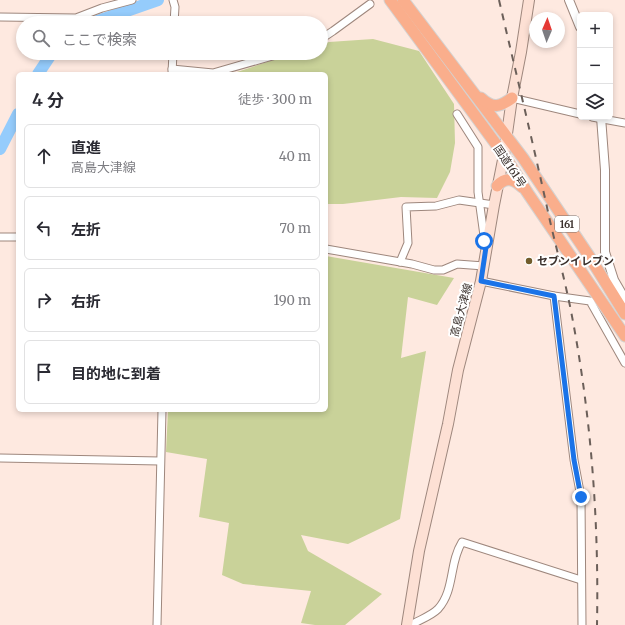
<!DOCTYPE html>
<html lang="ja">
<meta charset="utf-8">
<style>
body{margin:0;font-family:Merriweather,"Noto Sans JP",serif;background:#f2f2f3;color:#2b2b33}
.controls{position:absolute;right:12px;top:12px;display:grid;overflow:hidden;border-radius:6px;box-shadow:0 2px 6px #0003}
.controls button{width:36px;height:36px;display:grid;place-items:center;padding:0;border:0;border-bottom:1px solid #e1e1e2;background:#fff;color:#2b2b33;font:20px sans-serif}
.compass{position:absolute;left:529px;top:12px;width:36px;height:36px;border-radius:50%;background:#fff;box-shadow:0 2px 6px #0003;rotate:2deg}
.stop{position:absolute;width:12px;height:12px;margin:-9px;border:3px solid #1a73e8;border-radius:50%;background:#fff}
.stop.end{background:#1a73e8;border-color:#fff;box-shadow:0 1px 4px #0008}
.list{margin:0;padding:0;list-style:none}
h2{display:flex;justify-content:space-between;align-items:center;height:52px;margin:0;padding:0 16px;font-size:17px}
h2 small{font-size:13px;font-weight:400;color:#7c7c81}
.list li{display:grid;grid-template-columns:26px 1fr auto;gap:12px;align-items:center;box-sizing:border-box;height:64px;margin:0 8px 8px;padding:0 8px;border:1px solid #e1e1e2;border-radius:6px}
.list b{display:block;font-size:15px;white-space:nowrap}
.list p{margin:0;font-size:13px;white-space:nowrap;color:#7c7c81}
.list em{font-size:13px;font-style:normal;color:#7c7c81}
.icon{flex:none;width:22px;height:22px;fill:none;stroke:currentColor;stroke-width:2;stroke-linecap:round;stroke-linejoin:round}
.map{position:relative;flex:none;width:625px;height:625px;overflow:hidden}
.search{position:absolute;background:#fff;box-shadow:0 2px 6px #0003;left:16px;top:16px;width:312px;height:44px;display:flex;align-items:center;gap:10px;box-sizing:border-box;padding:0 14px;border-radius:22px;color:#7c7c81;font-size:15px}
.panel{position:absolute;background:#fff;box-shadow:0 2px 6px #0003;left:16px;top:72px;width:312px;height:340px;border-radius:6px}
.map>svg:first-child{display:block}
.green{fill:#c9d299}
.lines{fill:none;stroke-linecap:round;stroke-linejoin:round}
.river{stroke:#95ccfc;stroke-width:12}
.minor-casing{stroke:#9e877d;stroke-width:9}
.tertiary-casing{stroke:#9e877d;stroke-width:10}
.secondary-casing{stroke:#9e877d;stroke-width:12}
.trunk-casing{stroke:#d4d2d1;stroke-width:13}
.minor{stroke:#fff;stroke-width:7}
.tertiary{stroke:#fff;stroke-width:8}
.secondary{stroke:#fde0d4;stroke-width:10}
.trunk{stroke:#faae8c;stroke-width:11}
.rail{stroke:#6b5f59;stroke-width:2;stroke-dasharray:7 7;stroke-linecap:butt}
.route{stroke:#1a73e8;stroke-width:5}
.poi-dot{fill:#715c2b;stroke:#fff;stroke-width:1.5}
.labels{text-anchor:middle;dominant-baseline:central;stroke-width:4;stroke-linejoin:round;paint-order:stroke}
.shield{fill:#fff;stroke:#766f6c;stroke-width:1}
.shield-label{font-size:10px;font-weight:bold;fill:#3b312d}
.street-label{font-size:11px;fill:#3b312d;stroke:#fff}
.poi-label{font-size:11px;font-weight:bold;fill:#3b312d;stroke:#fff;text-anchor:start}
</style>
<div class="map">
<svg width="625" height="625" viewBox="0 0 625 625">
<rect width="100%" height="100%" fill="#fee9e0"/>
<g class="green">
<path d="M373,39L419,51L454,104L455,143L450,172L437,198L401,197L343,204H326V74H231L294,53H321V44L329,42Z"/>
<path d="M326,256L454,278L437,305L408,297L401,358L426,351L400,519L348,544L301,535L308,551L382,594L345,625H315L301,623L311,591L243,584L222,575L229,523L199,517L207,459L166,452L168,410H326Z"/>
</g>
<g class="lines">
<g class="river">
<path d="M92,23L158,0"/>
<path d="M38,74L52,53"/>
<path d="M0,149L18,114"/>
</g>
<defs>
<g id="minor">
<path d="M173,0L175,7L174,23"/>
<path d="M0,17L76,18L102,8L132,0"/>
<path d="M321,39L333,31L370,4"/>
<path d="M172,69L213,73L283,53"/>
<path d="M172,73L173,53"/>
<path d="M512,98L580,114"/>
<path d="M457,114L478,147V192L485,243"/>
<path d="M592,117L625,123"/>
<path d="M0,237H18"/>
<path d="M326,249L412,264L434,270H443L457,264L484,266"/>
<path d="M400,262L408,243L406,207L436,206L459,200L494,205"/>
<path d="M481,281L554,296L590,301L625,363"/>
<path d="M554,296L574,460L581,497L582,625"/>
<path d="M0,458L160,461"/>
<path d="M157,625L162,410"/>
<path d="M411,625C419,620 431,616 438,609C455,590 449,563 462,542L581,580"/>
</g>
<g id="tertiary">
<path d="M569,0L580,27"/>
<path d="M601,117L605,170V252L614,280L625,299"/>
</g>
<path id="secondary" d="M407,625L419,551L448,424L458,370L481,281L494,205L504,155L512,98L521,52L529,0"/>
<g id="trunk">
<path d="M390,0L504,155L527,192L625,336"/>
<path d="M403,0L523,158L589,256L625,314"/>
<path d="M481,98C493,109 500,107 512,98"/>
<path d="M497,186C506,176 514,179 522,187"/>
</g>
</defs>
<use href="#minor" class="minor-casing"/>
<use href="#tertiary" class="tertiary-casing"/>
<use href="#secondary" class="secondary-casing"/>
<use href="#trunk" class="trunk-casing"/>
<use href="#minor" class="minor"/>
<use href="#tertiary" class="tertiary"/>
<use href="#secondary" class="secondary"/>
<use href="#trunk" class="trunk"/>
<path class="rail" d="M499,0C516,73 534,147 550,221C557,251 565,281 571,311C591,414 599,520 597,625"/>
</g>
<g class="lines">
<path class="route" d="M484,241L486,247L481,281L554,296L574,460L581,497"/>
</g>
<circle class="poi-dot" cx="529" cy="261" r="4"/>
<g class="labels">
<rect class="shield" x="555" y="216" width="24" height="16" rx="3"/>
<g class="shield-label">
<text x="567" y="224">161</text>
</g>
<g class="street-label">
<text transform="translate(510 166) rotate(56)">国道161号</text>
<text transform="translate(461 310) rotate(-75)">高島大津線</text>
</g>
<g class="poi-label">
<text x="537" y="261">セブンイレブン</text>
</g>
</g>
</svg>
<div class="controls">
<button>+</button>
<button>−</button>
<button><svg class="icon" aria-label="layers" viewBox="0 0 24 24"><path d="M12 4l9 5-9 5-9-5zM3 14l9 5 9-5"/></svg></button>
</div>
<svg class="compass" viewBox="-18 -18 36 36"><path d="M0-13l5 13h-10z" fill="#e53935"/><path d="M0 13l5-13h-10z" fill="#7c7c81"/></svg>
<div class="stop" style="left:484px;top:241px"></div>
<div class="stop end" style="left:581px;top:497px"></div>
<div class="search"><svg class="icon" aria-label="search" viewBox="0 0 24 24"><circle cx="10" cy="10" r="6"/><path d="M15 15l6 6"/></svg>ここで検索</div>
<section class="panel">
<h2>4 分<small>徒歩 · 300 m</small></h2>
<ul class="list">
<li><svg class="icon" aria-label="ahead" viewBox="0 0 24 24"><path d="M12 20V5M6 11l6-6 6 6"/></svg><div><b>直進</b><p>高島大津線</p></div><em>40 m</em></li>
<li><svg class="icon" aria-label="left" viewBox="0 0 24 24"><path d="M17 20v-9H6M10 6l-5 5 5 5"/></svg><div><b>左折</b></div><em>70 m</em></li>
<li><svg class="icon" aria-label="right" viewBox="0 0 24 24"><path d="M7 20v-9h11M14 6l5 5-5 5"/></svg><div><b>右折</b></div><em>190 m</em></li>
<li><svg class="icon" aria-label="arrive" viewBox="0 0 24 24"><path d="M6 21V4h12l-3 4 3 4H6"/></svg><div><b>目的地に到着</b></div></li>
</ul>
</section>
</div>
